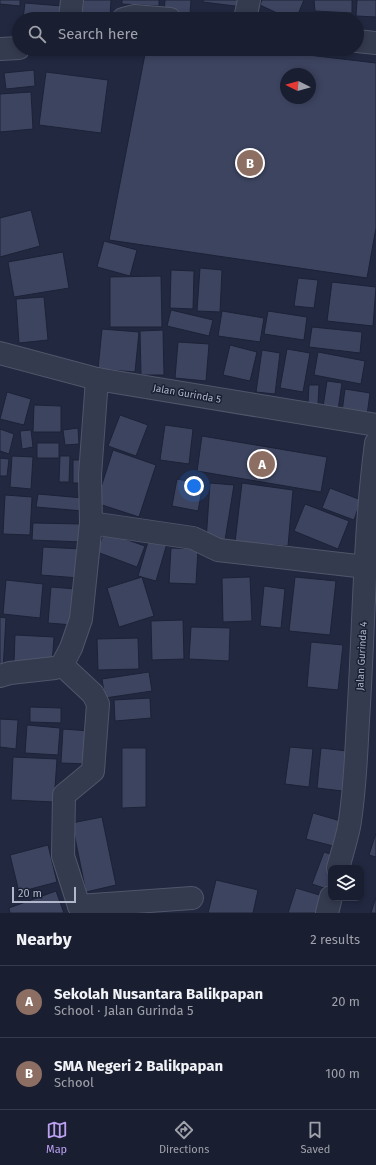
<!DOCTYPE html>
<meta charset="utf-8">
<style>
body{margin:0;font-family:"Fira Sans",sans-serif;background:#262b3c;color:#f1f3f6}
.controls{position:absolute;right:12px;bottom:12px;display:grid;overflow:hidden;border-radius:8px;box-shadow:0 2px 6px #0003}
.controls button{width:36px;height:36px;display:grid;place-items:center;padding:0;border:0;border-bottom:1px solid #373c4c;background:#191e30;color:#f1f3f6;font:20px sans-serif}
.compass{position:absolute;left:280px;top:68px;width:36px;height:36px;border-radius:50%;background:#191e30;box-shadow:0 2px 6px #0003;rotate:275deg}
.scale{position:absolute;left:12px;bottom:10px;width:64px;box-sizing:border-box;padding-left:4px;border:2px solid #b1b6ca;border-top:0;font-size:11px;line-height:14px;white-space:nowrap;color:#b1b6ca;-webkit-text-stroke:3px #1a2034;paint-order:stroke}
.you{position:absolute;left:194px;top:486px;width:14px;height:14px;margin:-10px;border:3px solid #fff;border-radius:50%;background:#1a73e8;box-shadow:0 0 0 6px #1a73e833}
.badge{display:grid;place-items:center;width:26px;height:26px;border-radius:50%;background:#bca0f2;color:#fff;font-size:13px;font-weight:700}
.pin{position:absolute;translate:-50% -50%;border:2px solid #fff;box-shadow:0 1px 4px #0006}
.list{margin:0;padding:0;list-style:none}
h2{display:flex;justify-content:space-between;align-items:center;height:52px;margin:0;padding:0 16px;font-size:17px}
h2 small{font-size:13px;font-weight:400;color:#9fa2ab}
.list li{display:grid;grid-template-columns:26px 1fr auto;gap:12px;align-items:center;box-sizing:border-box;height:72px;padding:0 16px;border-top:1px solid #373c4c}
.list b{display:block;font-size:15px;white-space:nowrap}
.list p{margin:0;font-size:13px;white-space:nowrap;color:#9fa2ab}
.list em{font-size:13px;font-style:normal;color:#9fa2ab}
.icon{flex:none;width:22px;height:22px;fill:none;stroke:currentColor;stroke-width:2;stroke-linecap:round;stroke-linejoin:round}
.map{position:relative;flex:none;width:376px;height:913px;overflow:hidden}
.search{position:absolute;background:#191e30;box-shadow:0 2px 6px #0003;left:12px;right:12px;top:12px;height:44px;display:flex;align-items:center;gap:10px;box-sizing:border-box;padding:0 14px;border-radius:22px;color:#9fa2ab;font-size:15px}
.sheet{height:196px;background:#191e30}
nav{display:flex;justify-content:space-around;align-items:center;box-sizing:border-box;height:56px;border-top:1px solid #373c4c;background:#191e30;font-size:11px;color:#9fa2ab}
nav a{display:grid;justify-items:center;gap:2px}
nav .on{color:#bca0f2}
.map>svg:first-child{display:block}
.building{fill:#3d4460;stroke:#1c2236;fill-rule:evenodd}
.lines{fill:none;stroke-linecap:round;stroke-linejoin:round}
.minor-casing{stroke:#50566a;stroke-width:24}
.minor{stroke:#353b4f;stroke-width:22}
.labels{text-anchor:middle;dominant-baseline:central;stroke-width:3;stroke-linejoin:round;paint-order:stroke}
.street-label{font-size:10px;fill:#b1b6ca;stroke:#1a2034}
</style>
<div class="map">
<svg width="376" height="913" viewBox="0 0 376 913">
<rect width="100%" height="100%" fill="#212840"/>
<g class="building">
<path d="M0,0H20V6L0,4Z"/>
<path d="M83,0H111L110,16L82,14Z"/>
<path d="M122,0H159V6L122,4Z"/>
<path d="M165,0H191L190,14L164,13Z"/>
<path d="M203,0H244L243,7L203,2Z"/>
<path d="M262,0H304L296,19H290L260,5Z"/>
<path d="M314,0H352V13L315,11Z"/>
<path d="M357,0H376V17L356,16Z"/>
<path d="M25,3L62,6L61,19H23Z"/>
<path d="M146,49H257L376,63V228L367,278L109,240ZM286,74H310V98H286Z"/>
<path d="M34,70L35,86L6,89L4,73Z"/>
<path d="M46,72L108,80L101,133L39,125Z"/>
<path d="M31,92L33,129L0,132V94Z"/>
<path d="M31,210L40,246L0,257V218Z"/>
<path d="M104,241L137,250L130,276L97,267Z"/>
<path d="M63,252L69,288L14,297L8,262Z"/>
<path d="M200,268L222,270L220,312L197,311Z"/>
<path d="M171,270L194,271L193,309L170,308Z"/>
<path d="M161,276L162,327H110V277Z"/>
<path d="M298,278L318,280L314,308L294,306Z"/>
<path d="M332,282L376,287L373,326L327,321Z"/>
<path d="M44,297L48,340L19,343L16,299Z"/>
<path d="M171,310L213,320L209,336L167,326Z"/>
<path d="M222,311L264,318L260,342L218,336Z"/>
<path d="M268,311L307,317L304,340L264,334Z"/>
<path d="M312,327L362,332L360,353L309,347Z"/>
<path d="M102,329L139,332L135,372L98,369Z"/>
<path d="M163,330L164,375H141L140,331Z"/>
<path d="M178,342L209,344L206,381L175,378Z"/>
<path d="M230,345L257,352L250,381L223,375Z"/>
<path d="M287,349L310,353L303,392L280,388Z"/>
<path d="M262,350L280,353L275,394L256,392Z"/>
<path d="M318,352L365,361L361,384L314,375Z"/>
<path d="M327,381L342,383L338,410L323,407Z"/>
<path d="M309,385H319L318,404L308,403Z"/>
<path d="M345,389L370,393L367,415L342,412Z"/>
<path d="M7,392L31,399L24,425L0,419Z"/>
<path d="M34,405L61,406V432H33Z"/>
<path d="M120,415L148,425L136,456L108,446Z"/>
<path d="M165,425L193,429L189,464L160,460Z"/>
<path d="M78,428L79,444L65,445L63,430Z"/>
<path d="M0,429L14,434L9,454L0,451Z"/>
<path d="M31,430L33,447L22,449L20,431Z"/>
<path d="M202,436L327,457L321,492L197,471Z"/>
<rect x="37" y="443" width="22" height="15"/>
<path d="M113,450L156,465L139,517L96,503Z"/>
<path d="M12,456L33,457L31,489L10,487Z"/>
<path d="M60,456H70L69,482H59Z"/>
<path d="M0,458L9,459L7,476H0Z"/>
<rect x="73" y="460" width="9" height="23"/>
<path d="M177,479L203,484L198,511L172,506Z"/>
<path d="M210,483L234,485L225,540L206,541Z"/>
<path d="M242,483L293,490L288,546L235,542Z"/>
<path d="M330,488L361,500L354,520L322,508Z"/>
<path d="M38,494L83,498V511L36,507Z"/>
<path d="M5,495L32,497L30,535L3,534Z"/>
<path d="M305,504L349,521L338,549L294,531Z"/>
<path d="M33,523L82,524L81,542L32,540Z"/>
<path d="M104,532L145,546L137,567L97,552Z"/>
<path d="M150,535L168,540L156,581L138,576Z"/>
<path d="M43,547L81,549L79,578L41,575Z"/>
<path d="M171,548L198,549L196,584L169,583Z"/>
<path d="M142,577L154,616L119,627L107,588Z"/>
<path d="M250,577L252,621L223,622L222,578Z"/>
<path d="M295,577L336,581L330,635L289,631Z"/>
<path d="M6,580L43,584L40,618L3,614Z"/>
<path d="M264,586L285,589L281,628L260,626Z"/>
<path d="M51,587L76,589L73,625L48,623Z"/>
<path d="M0,617L6,618L3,670H0Z"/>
<path d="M183,620L184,659L152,660L151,621Z"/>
<path d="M191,627L230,628L229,661L189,659Z"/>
<path d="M15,635L54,637L52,665L14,663Z"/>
<path d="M138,638L139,669L98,670L97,639Z"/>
<path d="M311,642L343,645L338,690L307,687Z"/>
<path d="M149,672L152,691L105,698L102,679Z"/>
<path d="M150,698L151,718L115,721L114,700Z"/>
<path d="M30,707L61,708V723L30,722Z"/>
<path d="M0,719L18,720L16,749L0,747Z"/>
<path d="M27,725L60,728L58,755L25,753Z"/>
<path d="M63,729L90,731L88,764L61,763Z"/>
<path d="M290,747L313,749L309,787L285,784Z"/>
<path d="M122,748H146V807L122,808Z"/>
<path d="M321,748L347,751L343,791L317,788Z"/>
<path d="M13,757L57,759L54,802L11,800Z"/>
<path d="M313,813L344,822L337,847L306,839Z"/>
<path d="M102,817L116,885L86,892L72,823Z"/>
<path d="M376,833V857L369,855Z"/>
<path d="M48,845L57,882L19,892L10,855Z"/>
<path d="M324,852L338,857L331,868V878L327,889L312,884Z"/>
<path d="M216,880L258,890L253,913H208Z"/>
<path d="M296,888L326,897L322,913H288Z"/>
<path d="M56,891L64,913H10L9,908Z"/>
<path d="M376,897V913H371Z"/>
</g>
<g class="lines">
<defs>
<g id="minor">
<path d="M70,19L72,0"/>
<path d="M123,19L134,16L170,19"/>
<path d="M245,19L249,0"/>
<path d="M357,41L376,43"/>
<path d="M0,49L19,48"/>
<path d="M0,353L97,379L376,425"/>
<path d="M91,523L193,538L218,550L366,567"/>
<path d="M62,665L93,694L98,704L93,771L64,795L63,856L79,906L89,913"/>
<path d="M0,676L10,673L55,668L62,665L71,648L81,619L91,523L90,475L97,379"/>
<path d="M338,868C342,854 346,841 349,827C355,792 356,756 358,721C364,629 364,535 376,443"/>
<path d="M79,906L192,898"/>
<path d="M327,913L331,897"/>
</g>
</defs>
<use href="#minor" class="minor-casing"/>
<use href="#minor" class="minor"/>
</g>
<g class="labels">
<g class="street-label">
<text transform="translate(187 394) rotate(10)">Jalan Gurinda 5</text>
<text transform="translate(362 656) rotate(-87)">Jalan Gurinda 4</text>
</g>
</g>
</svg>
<div class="controls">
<button><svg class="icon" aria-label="layers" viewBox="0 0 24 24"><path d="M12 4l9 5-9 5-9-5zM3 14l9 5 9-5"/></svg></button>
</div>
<svg class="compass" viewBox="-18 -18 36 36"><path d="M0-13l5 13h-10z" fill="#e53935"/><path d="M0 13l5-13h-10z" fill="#9fa2ab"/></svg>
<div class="scale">20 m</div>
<div class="you"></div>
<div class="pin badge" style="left:262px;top:464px;background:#8d6e63">A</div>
<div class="pin badge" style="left:250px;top:163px;background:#8d6e63">B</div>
<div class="search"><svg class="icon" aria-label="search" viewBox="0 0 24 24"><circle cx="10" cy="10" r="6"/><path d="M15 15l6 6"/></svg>Search here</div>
</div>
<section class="sheet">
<h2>Nearby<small>2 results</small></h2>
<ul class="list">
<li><span class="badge" style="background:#8d6e63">A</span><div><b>Sekolah Nusantara Balikpapan</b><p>School · Jalan Gurinda 5</p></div><em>20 m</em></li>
<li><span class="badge" style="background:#8d6e63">B</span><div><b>SMA Negeri 2 Balikpapan</b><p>School</p></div><em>100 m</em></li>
</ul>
</section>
<nav>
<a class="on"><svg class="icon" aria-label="map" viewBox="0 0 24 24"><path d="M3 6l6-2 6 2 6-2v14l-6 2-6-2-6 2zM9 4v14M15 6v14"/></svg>Map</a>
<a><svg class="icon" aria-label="directions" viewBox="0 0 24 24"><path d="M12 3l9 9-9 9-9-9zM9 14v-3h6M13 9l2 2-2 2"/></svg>Directions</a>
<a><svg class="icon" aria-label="saved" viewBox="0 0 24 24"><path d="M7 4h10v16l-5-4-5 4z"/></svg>Saved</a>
</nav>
